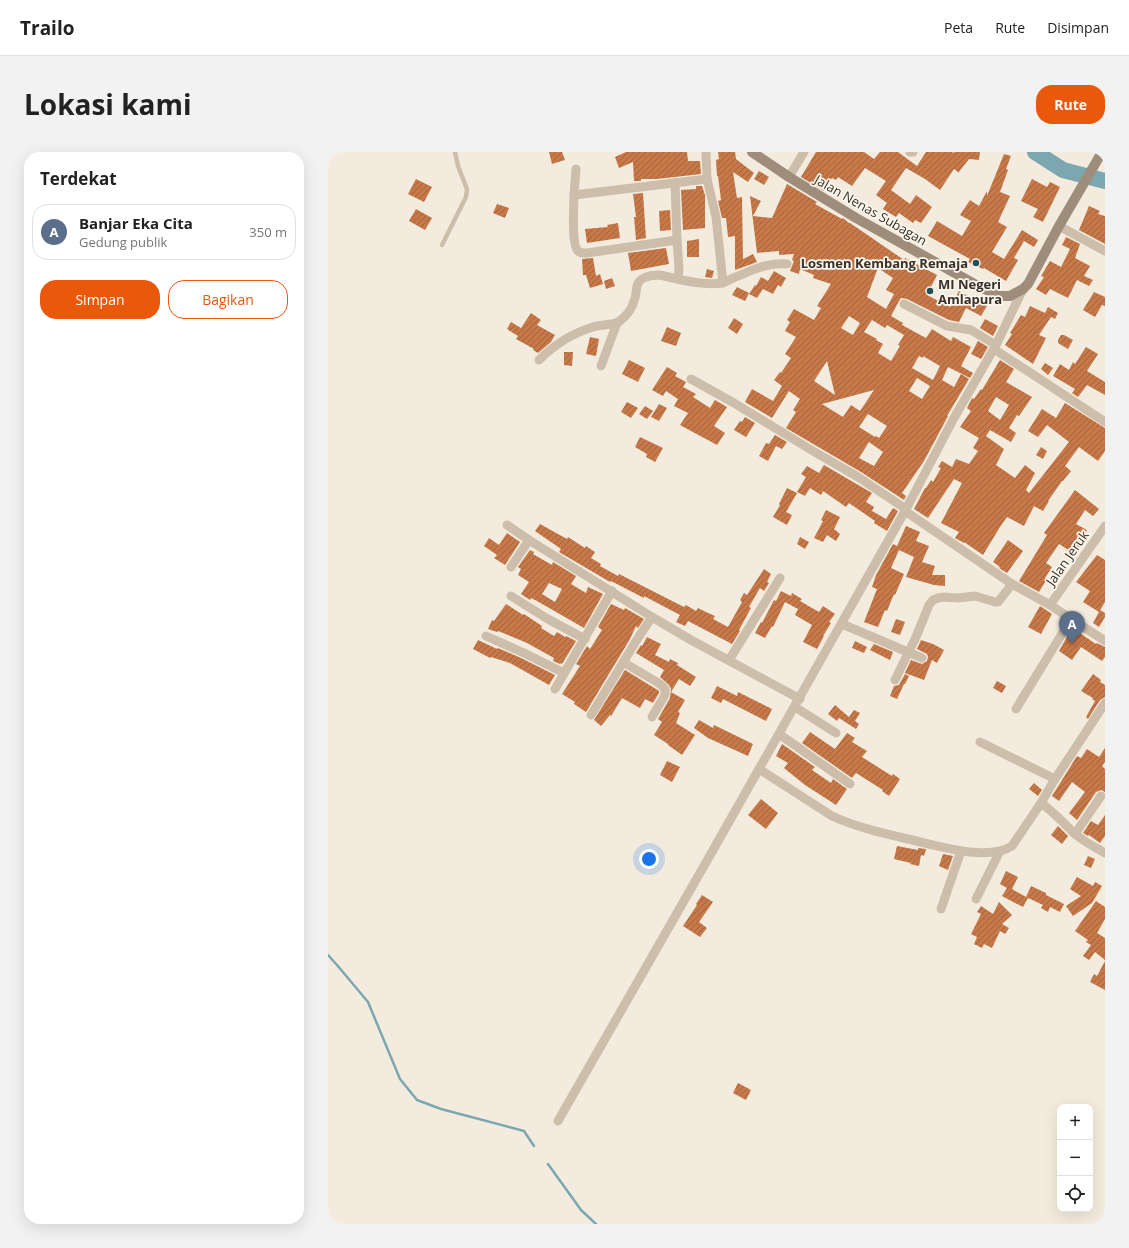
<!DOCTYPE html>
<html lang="id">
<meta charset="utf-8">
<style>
body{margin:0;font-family:"Open Sans",sans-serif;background:#f2f2f2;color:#222}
.controls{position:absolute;right:12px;bottom:12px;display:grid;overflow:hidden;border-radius:8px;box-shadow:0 4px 16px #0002}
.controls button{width:36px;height:36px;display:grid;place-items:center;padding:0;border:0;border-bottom:1px solid #e0e0e0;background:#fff;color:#222;font:20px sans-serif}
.you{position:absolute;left:321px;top:707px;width:14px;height:14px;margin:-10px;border:3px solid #fff;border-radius:50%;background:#1a73e8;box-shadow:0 0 0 6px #1a73e833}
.badge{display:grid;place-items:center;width:26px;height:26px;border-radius:50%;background:#ea580c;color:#fff;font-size:13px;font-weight:700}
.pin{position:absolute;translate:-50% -33px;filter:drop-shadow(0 1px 2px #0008)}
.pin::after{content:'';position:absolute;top:21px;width:14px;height:12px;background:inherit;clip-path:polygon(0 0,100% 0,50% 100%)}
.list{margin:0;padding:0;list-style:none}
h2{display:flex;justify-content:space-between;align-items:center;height:52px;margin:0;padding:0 16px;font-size:17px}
h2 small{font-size:13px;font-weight:400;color:#767676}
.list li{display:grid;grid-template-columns:26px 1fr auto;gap:12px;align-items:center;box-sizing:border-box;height:56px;margin:0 8px 8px;padding:0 8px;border:1px solid #e0e0e0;border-radius:16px}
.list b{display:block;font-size:15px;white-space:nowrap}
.list p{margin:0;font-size:13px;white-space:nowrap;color:#767676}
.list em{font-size:13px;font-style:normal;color:#767676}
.actions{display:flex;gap:8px;padding:12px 16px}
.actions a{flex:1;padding:9px 0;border:1px solid #ea580c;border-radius:16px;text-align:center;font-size:14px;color:#ea580c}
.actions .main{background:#ea580c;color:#fff}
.icon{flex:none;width:22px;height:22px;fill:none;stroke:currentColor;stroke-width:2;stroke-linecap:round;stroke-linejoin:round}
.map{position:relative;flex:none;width:777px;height:1072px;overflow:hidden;border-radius:16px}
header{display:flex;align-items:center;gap:24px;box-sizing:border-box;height:56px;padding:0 20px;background:#fff;border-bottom:1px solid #e0e0e0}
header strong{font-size:19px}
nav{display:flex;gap:22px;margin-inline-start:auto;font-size:14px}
.intro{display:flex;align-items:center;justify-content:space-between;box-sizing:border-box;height:96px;padding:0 24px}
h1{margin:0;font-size:28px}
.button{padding:10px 18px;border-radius:16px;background:#ea580c;color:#fff;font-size:14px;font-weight:700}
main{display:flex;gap:24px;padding:0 24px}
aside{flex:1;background:#fff;border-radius:16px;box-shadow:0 4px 16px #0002}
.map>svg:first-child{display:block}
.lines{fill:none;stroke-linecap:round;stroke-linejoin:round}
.stream{stroke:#7ca7b1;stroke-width:2.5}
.river{stroke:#7ca7b1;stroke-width:16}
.building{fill:url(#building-hatch);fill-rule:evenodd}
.lane{stroke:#ccbeaa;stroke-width:4.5}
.street{stroke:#ccbeaa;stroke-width:9}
.secondary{stroke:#9f8d7b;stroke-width:10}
.poi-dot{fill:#1e4f5b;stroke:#faf5eb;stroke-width:1.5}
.labels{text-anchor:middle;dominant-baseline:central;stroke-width:3.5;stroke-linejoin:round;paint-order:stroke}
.street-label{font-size:13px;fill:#393029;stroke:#faf5eb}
.poi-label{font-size:13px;font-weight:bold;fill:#393029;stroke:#faf5eb;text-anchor:end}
</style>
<header>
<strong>Trailo</strong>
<nav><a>Peta</a><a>Rute</a><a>Disimpan</a></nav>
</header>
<div class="intro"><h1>Lokasi kami</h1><a class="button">Rute</a></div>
<main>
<aside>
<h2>Terdekat<small></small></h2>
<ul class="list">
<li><span class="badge" style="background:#5c6f8a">A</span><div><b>Banjar Eka Cita</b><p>Gedung publik</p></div><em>350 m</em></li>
</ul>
<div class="actions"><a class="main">Simpan</a><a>Bagikan</a></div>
</aside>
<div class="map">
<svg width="777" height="1072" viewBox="0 0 777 1072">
<defs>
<pattern id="building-hatch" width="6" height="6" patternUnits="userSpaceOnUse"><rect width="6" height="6" fill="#c77848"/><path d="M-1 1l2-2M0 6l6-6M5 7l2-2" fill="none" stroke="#a3633c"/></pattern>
</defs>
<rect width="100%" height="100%" fill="#f3ecde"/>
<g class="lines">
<g class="stream">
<path d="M0,803L9,813L40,850L72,927L89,948L113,957L196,979L206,994"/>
<path d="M220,1012L253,1058L268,1072"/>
</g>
<path class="river" d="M707,0L735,18L777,29"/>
</g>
<g class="building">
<path d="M221,0H234L237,8L224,12Z"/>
<path d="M298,0H359L360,9H372L373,22L329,27H313V29H306L305,10L291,16L287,5Z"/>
<path d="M390,0H407L408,7L426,21L420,30L405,20L409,46L414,45L415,107L425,102L429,110L410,117L407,118V84L400,85L398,66H394L390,49L393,48L390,24H389L388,8L391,7Z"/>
<path d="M488,0H536L546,7L552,0H570L589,14L598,0H624L626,1V0H652L651,8L641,7L630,21V20L626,17L612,38L597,27L578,16L563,38L582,52L588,43L604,55L593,71L587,68L585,71L571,61L568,65L555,57L559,51L548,43L558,29L537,16L524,34L510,25L508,28L504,26L496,39L473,25Z"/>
<path d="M676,2L683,4L678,17L680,18L672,40L682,44L670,70L679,75L664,100L676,107L694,78L710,88L706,95L696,89L686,106L690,108L678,129L656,116L655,117L640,110L642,107L600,84L609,69L634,84L643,69L632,63L642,48L651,54L659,39V44Z"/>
<path d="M431,19L441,25L436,33L426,27Z"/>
<path d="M88,27L104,35L96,50L80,42Z"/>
<path d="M704,27L719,35L722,30L732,35L715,70L705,65L710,57L693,49Z"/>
<path d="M459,32L489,50L487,52L514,67L515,66L521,71H522L576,108L577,106L609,123L599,143L622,155L631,139L659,154L653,164L638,156L631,170L621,168L579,147L573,146L571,149L563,164L575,171L574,173L598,186L604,177L623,189L625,185L643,195L633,214L645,221L642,226L620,215L614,228L626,235L633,222L641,227L619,264H620L596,309L574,341L578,344L576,348L533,320L458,276L468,260L465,258L472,247L461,239L444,266L417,250L424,237L445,249L454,234L446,228L452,220L453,221L463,206L457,202L468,185L457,179L462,170L459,168L466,157L486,168L493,156L489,154L503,132L485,126L486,123L472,117L471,122L462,119L466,109L464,108L466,102L451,103V99L429,101L422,44L433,49L425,64L444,66ZM550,116L565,126L558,138L566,142L558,157L539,145ZM521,164L532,171L525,183L513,176ZM544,168L557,176L559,173L576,183L570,193L572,194L563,209L550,201L555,192L548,188L549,187L536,180ZM591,204L595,206V204L612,214L605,228L584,216ZM499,209L507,243L486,229ZM589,226L602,234L594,247L581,239ZM546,238L532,259L523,253L515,265L494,252ZM540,262L559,274L551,286L548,284L547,285L531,275ZM541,290L555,300L546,314L531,306Z"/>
<path d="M368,34H374L377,43V76L355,78L353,38L368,37Z"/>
<path d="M315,41L318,86L308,88L306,65H308L305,42Z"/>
<path d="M169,52L181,56L177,66L165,61Z"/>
<path d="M761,54L772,59L770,62L777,64V92L751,78Z"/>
<path d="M88,57L104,66L97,78L81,69Z"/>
<path d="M342,58L343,78L332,79L331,59Z"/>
<path d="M290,71L292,86L259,91L257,77L280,75L279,73Z"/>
<path d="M738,85L752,92L747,106L762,114L756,124L765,128L761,134L749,128L740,146L722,137L718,143L708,137L716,125L713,124L722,109L733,115L742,97L734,93Z"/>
<path d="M371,87V105H359V89Z"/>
<path d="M338,96L341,112L303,119L300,101Z"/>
<path d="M265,106L268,124L272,122L275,132L262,136L258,123H255L254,107Z"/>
<path d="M379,117L386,119L384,126L377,125Z"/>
<path d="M446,119L458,126L453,135L450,133L445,142L435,137L429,146L421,142L427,133L428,134L433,125L440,129Z"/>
<path d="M284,126L287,134L278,137L276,129Z"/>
<path d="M409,135L421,141L417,149L404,143Z"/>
<path d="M766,140L777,145V154L774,153L767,165L755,158Z"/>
<path d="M702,154L717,161L720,155L730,161L727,167L723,165L711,183L718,186L705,212L677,193L684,182L682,181L693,163L697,165Z"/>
<path d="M203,161L213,168L209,173L227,183L223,190L210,201L205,198L206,197L188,187L190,184L179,177L183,170L193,176Z"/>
<path d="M406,166L415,172L409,182L400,176Z"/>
<path d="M657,167L670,174L665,184L652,176Z"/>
<path d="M339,175L353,181L348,194L333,189Z"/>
<path d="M733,183H736L745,188L740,197L730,191V188Z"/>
<path d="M262,185L271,187L268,204L258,202Z"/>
<path d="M650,189L660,195L653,207L643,202Z"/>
<path d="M758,195L770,202L759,219L777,230V243L759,233L750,245L744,241L747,237L725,224L732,212L741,218L745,210L747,212Z"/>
<path d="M236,200H245L244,214L236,213Z"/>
<path d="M301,208L317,216L310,230L294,222Z"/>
<path d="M672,208L686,217L678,230L704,245L691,264L689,263L681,276L688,281L683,290L662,278L658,284L676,297L668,313L687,326L697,313L707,321L698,338L701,341L741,290L719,273L710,285L700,279L714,257L728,266L737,251L777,276V299L770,309L751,295L737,314L743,319L735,329H734L720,349H721L715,359L706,354L696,374L679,365L672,375L655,403L636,390V391L627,386L631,380L613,371L634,331L626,327L600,366L586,357L597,336H598L603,328L605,330L613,316L610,315L614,309L624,315L628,307L641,312L650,299L645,296L651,286L632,275L643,259L639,256L644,246L646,247L653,237L654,238ZM668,245L681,253L672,268L660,259Z"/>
<path d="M717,211L725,216L720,223L713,217Z"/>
<path d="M339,215L349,221L347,224L358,230L355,235L368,242L365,245L382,256L387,248L399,255L386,274L397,281L389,293L352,273L360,261L346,254L350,247L338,239L335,244L324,238Z"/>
<path d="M299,250L310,256L303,266L293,260Z"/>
<path d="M331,252L339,256L331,269L323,265Z"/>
<path d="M317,254L325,259L319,267L311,262Z"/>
<path d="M417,265L427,271L418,285L406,278L412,269L414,270Z"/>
<path d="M447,283L459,290L454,297L448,294L440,309L431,304L438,291L441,292Z"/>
<path d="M312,285L335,296L327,310L318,305L319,302L307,295Z"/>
<path d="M713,295L719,299L715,307L708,303Z"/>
<path d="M496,313L544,341L538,350L546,355L544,359L558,367L565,356L570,359L559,379L546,371L547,369L521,351L518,355L495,339L493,343L482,336L477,344L469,340L478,325L473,322L479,314L491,321Z"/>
<path d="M459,336L469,341L458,360L464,363L459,373L445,365L452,353L451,352Z"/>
<path d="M747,338L771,357L765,364L757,358L748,372L759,378L751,393L752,394L747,402L731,392L718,411L724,415L717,426L719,427L711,440L691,429L719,383L716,381Z"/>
<path d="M498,358L512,365L506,377L512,382L508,389L499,383L495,390L486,386L495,369L493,368Z"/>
<path d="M212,372L239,387L240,385L257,396L258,394L267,400L263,406L273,412L272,414L290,424L291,422L356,455L358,453L368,459L370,456L378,460L387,464L385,467L400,475L414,450L412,448L416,441L419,443L436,417L443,422L439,430L441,431L436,439L432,436L421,455L423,456L411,478L412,479L404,492L360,469L357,474L348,470L352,463L316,444V446L283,429L282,430L231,400L233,397L207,379Z"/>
<path d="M578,374L592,380L588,389L601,394L594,410L607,414L604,423H617V434L606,433L578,425L586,405L571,398L563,416L576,422L567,443L566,442L559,459L557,458L550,475L536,470L549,437L544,435L548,423L565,392L569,394Z"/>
<path d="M179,381L192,390L177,413L166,406L169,403L156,394L161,386L171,393Z"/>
<path d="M472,385L481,390L477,397L469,392Z"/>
<path d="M680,388L695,399L679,421L671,416L672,415L665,410Z"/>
<path d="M202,398L206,400L205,402L224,413L225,410L248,424L243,432L258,441L260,435L275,442L256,476L209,449L203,446L202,448L193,442L201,430L190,423L193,417L190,415ZM221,431L234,437L227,450L214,442Z"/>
<path d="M769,403L777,408V450L771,460L755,450L762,439L748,430Z"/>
<path d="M453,439L463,444L464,441L474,447L472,449L491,460L495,454L507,462L501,470L503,471L495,484H496L489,497L475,490L484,473L467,463L470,457L457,450L445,475L444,474L437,486L427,481L433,470L434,471L446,448L448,449Z"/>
<path d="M178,452L195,463L196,462L214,474L213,476L226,484L229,480L237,485L238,484L248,489L234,512L233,511L232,512L225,509L226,506L199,491L180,483L170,479L169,480L160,477L164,468L166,469Z"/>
<path d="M283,452L296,458L297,456L316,467L310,476L308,474L302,487L258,560L246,552L247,550L234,542L252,514L248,512L259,494L262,497L274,478L270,475Z"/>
<path d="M712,454L724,462L713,482L700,475Z"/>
<path d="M772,458L777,461V465L771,475L765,471Z"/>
<path d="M568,467L577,470L572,483L563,480Z"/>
<path d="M744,476L768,492L769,491L777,495V505L774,509L753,495L744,508L731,499Z"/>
<path d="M319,485L333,492L327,503L341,510L342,507L350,511L349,513L368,525L362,534L351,527L343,540L357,548L350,560L352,561L348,571L367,583L354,603L340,593V592L326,583L334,570L330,567L342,546L343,537L341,533L332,525L336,518L308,501L313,493L314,494Z"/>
<path d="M150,488L169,497L170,496L193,506L227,523L221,533L182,511L163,505L162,506L145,497Z"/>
<path d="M593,488L605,492L616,498L609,511L604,508L596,528L577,521L583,508L594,512L599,509L600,505L599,502L589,497Z"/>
<path d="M527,489L539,495L536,501L524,496Z"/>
<path d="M546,492L565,500L562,508L542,498Z"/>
<path d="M297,518L328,537L331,539V541L325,551L317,547L312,556L294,546L283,564L282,563L273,574L266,568Z"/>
<path d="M577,522L581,524L577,532H576L569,547L562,544L566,534L571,533Z"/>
<path d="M765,522L773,528L772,530L777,533V545L772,548L760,567L758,565L767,549L764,547L765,546L753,539Z"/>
<path d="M669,529L678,534L674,541L665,536Z"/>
<path d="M389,534L409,544L410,540L444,557L438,569L395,547L393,551L383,546Z"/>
<path d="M507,553L521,565L526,558L532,561L527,569L531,572L528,577L511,566L509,569L500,562Z"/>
<path d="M371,568L385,576L386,573L425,592L420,604L380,586L366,576Z"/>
<path d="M482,580L507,597L519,581L527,586L524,590L539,599L534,605L564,624L565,622L572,627L561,644L554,639L555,638L528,621L524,626L474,591Z"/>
<path d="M454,592L487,615L484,618L503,631L505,627L519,637L508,653L477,633L456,616L460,611L448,604Z"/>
<path d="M777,596V610L774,614L777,617V640L773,638L768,640L749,668L741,661L757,640L744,630L731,649L724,644L749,604L753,606L759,597L771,605Z"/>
<path d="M339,609L352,615L344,630L332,623Z"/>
<path d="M706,631L714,638L710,644L701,637Z"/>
<path d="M433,647L450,661L438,677L420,663Z"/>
<path d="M777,663V684L772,691L761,683L760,684L755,681L763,669L770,673Z"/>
<path d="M730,674L740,684L734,692L723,683Z"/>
<path d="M569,694L590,698V696L598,697L596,704L593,703L591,714L582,712L583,711L566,707Z"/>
<path d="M615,702L625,704L620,718L611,714Z"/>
<path d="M760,704L767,707L763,716L756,713Z"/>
<path d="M678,719L690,725L684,737L700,746L695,755L674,744L679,736L672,732Z"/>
<path d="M749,725L765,734L767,730L774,734L764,751L745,764L738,754L753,744L742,737Z"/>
<path d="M703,734L718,741V743L736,752L732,760L722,755L720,760L713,756L715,753L698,745Z"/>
<path d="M374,743L385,750L371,770L379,776L372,785L355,774L369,753L368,752Z"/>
<path d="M768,749L777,755V767L769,781L777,786V808L767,800L761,808L755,804L763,793L758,790L760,788L747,779Z"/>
<path d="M671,750L684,763L674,772L681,776L677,782L672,779L664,796L656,792L654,796L646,792L649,785L643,782L653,762L649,760L653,754L665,762Z"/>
<path d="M777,809V838L762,830L766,822L769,824Z"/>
<path d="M410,931L423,938L418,948L405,941Z"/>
</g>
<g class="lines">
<path class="lane" d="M114,93L138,45L139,37L130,14L127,0"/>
<g class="street">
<path d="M582,0H585"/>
<path d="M248,17L246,43L379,27L378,0"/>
<path d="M461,25L476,0"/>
<path d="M379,27L388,65L395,131"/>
<path d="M347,31L349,88L351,116L350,127"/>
<path d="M246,43C246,54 243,92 250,99C253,102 256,101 259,101L349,88"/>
<path d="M731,74L777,99"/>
<path d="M695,137L668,193L626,266L577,359L684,432L722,453L777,489"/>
<path d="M576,152L619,174L643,178L668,193"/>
<path d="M666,197L777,270"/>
<path d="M211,208C226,193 245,181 265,175C273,172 285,174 292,169C298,164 304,157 306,149C308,145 308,139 309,134C311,125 323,123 331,123C351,127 373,134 394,131C397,130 401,128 405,126C423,119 439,110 459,112"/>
<path d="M273,214L289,171"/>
<path d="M363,227L406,251L485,299L530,325L578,357"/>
<path d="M179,373L201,388L324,465L363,488L472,547"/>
<path d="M183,415L201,388"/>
<path d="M183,444L218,466L257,487"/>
<path d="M722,453L777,374"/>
<path d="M514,472L594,506"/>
<path d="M158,484L196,501L236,521"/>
<path d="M401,508L452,426"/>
<path d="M295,510L332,532L337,537V543L324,565"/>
<path d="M567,528L588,485L601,453L605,448L610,446L616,445L630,446L647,444L667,450H670L684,432"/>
<path d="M227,537L284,439"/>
<path d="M777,551L727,627L713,651C726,660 735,671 746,681C755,689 766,695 777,701"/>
<path d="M467,555L508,581"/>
<path d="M688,557L743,467"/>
<path d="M263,563L310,486L324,465"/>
<path d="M451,582L522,632"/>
<path d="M652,590L727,627"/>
<path d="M431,617L504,664C528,675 554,681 580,687C607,693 659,710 684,694L713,651"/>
<path d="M747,682L773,644"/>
<path d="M648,747L672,699"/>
<path d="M613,757L633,699"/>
<path d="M230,969C346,766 463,563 577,359"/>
</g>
<path class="secondary" d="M424,0L461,25L528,66L652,135L672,144H682L695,137L700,132L731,74L774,0"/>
</g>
<g class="poi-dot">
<circle cx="648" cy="111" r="4"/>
<circle cx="602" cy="139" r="4"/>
</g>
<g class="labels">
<g class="street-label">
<text transform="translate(543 58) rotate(30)">Jalan Nenas Subagan</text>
<text transform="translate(739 406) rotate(-55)">Jalan Jeruk</text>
</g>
<g class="poi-label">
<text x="640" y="111">Losmen Kembang Remaja</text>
<text x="610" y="132" text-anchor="start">MI Negeri<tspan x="610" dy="15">Amlapura</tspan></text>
</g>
</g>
</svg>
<div class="controls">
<button>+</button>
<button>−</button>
<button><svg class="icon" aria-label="locate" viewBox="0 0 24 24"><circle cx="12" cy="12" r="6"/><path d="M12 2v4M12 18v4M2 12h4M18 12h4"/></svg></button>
</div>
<div class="you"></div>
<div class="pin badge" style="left:744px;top:492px;background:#5c6f8a">A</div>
</div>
</main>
